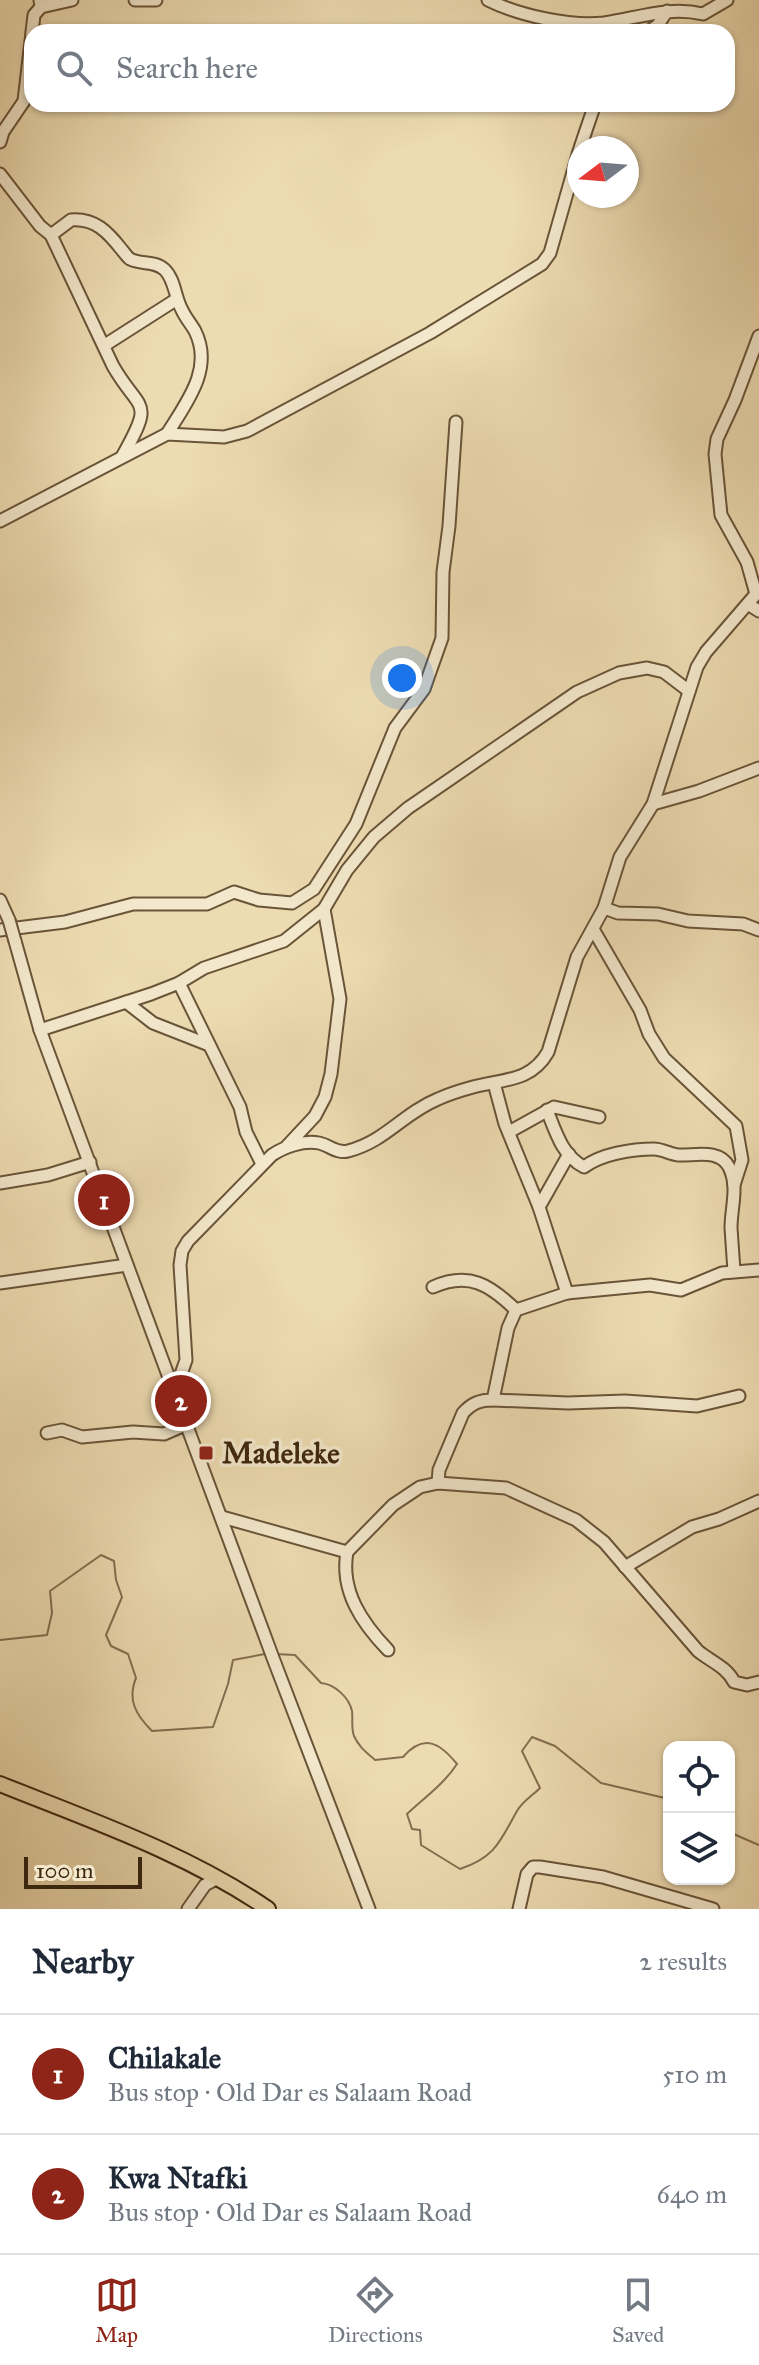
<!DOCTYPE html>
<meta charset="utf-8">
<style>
body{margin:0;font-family:"IM FELL Great Primer",serif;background:#f2f2f3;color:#1f2937}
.controls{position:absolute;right:24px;bottom:24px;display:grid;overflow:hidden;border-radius:16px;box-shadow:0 2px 6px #0004}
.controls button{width:72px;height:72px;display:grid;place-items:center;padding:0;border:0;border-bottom:2px solid #e0e1e3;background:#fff;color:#1f2937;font:40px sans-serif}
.compass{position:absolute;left:567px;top:136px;width:72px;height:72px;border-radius:50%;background:#fff;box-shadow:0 2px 6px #0004;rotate:254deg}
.scale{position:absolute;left:24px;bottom:20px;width:118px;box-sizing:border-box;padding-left:8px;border:4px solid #3e270f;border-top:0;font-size:22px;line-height:28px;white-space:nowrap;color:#3e270f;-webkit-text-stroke:6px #f3e8cc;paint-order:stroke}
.you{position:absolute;left:402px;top:678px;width:28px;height:28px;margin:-20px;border:6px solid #fff;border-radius:50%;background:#1a73e8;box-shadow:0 0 0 12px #1a73e833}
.badge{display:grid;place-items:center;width:52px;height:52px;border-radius:50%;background:#8f2418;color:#fff;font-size:26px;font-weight:700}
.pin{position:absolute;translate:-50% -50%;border:4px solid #fff;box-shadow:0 2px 8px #0006}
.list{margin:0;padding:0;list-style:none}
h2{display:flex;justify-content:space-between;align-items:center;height:104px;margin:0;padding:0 32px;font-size:34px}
h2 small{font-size:26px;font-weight:400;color:#747a83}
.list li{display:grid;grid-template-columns:52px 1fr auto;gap:24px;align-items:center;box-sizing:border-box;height:120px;padding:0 32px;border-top:2px solid #e0e1e3}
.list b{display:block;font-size:30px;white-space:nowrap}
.list p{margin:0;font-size:26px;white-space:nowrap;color:#747a83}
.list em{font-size:26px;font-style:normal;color:#747a83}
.icon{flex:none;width:44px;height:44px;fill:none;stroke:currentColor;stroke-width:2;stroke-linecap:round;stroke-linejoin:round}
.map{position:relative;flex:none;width:759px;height:1909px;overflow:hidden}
.search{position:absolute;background:#fff;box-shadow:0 2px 6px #0004;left:24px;right:24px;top:24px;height:88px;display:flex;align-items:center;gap:20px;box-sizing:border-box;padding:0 28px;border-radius:24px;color:#747a83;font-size:30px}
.sheet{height:344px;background:#fff}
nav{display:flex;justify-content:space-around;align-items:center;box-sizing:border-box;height:112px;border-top:2px solid #e0e1e3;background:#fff;font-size:22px;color:#747a83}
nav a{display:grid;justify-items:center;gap:4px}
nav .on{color:#8f2418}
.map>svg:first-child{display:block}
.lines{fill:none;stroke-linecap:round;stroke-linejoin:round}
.stream{stroke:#846e4f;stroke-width:2}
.minor-casing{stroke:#6a5438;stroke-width:15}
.major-casing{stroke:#3e270f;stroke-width:18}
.minor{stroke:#f3e8cc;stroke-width:11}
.major{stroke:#eddbb1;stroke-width:14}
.minor-bridge-casing{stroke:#6a5438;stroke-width:15;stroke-linecap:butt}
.minor-bridge{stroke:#f3e8cc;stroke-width:11}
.poi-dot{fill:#8f2418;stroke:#f3e8cc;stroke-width:3}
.labels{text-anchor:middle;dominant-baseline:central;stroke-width:7;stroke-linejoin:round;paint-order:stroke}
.poi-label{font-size:30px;font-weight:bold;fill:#3e270f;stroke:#f3e8cc;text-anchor:start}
</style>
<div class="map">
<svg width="759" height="1909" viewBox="0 0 759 1909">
<rect width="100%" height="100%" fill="#eddbb1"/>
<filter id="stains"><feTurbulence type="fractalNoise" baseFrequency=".0025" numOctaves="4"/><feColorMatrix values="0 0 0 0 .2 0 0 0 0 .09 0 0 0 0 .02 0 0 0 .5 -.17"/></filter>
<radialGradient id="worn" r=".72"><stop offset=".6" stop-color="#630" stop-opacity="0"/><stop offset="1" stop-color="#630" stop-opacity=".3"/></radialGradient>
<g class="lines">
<g class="stream">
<path d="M0,1640L47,1635L52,1613L50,1591L101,1555L114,1561L116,1580L122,1597L106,1635L111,1646L128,1654L136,1678C127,1700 136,1715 152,1731L213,1727L228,1684L233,1660L265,1654"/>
<path d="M275,1654L295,1655L321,1683C334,1684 349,1697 352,1711C353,1719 351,1728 354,1736C359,1747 366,1752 375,1760L403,1757C424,1733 440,1743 457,1764C444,1784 424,1798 407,1814L412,1829L420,1830L421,1845L460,1869C496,1857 500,1841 517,1811C522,1802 533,1795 540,1788L522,1751L532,1737L555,1746L601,1783L669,1799"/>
<path d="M729,1832L759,1845"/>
</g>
<defs>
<g id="minor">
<path d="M135,0H156"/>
<path d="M488,0C518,15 570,27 604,23C638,18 669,6 703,14L727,0"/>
<path d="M41,7L72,0"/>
<path d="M32,32L34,15L41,7L40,0"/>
<path d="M648,32L658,25L667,11"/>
<path d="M0,142L3,132L24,101L32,33"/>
<path d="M580,148L595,104"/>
<path d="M0,174L40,226L51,235L113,366C140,413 155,398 123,455"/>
<path d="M51,235L71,220C95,218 108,232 122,250C123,251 128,258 130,259C141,265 155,260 165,270C175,280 175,298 182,310C185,317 191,324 195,331C214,369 186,403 167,434"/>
<path d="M105,345L177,299"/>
<path d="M0,521L167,434L224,437L247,431L430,333L542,264L550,253L579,151"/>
<path d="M748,604L759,611"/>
<path d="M653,804L699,791L759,768"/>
<path d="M0,900L9,920"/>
<path d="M604,908L618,913L658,914L688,921L743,924L759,930"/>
<path d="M593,929L640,1010L649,1034L664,1058L736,1126L742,1160L734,1185"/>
<path d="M0,930L65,922L133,904H207L234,892L259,900L292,903L314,889L356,824L395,728L424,689L442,638L443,572L449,526L456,422"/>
<path d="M15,941L40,1030L273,1658L369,1909"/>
<path d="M179,983L240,1107L246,1132L262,1164"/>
<path d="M126,1002L153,1023L209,1045"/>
<path d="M40,1030L151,994L179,983L204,968L284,941L324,909L347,870L374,837L408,808L577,692L619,673L647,668L664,672L689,691"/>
<path d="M494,1083L505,1124L539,1207L567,1293"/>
<path d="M547,1110C556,1133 562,1155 584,1167C601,1154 632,1149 654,1149C662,1149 670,1154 678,1155C694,1156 719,1148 729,1167C739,1187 731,1207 731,1228C732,1242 733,1256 734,1271"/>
<path d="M509,1132L554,1107L599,1117"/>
<path d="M287,1146L315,1116L325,1097L331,1074L340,999L324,909"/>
<path d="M0,1183L48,1175L90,1162"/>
<path d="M539,1207L569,1154"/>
<path d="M0,1283L127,1265"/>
<path d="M433,1287C469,1271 490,1285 516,1310"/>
<path d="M172,1384L180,1377L186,1360L180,1265L182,1251L188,1241L272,1155C284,1147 303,1140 319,1143C329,1145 337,1154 348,1151C386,1141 402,1114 438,1099C449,1094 462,1090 473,1087C503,1079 531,1082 548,1052L577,957L604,908L620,857L653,804L697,667L706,652L756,594L747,562L721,515L715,454L717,439L735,400L759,336"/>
<path d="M493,1400L568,1403L625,1401L697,1406L739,1396"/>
<path d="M47,1433L62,1430L82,1437L133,1432L164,1434L187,1424"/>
<path d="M438,1483L439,1470L463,1413C472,1403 480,1400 493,1400L508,1328L516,1310L567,1293L650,1285L681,1290L722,1273L759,1270"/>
<path d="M222,1517L347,1552L393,1505L420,1487L438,1483L506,1488L576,1520L604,1542L698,1651C710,1661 727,1667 734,1682L747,1685L759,1682"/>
<path d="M347,1552C340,1591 362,1623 388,1650"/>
<path d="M625,1567L692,1527L719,1519L759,1501"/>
<path d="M188,1909L205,1885L218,1878"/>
<path d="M519,1909L527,1874L533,1867H540L603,1877L713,1909"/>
</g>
<path id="major" d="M0,1784C92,1821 186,1853 268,1909"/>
</defs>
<use href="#minor" class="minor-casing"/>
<use href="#major" class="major-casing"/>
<use href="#minor" class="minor"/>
<use href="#major" class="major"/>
<defs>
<path id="minor-bridge" d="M9,920L15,941"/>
</defs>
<use href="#minor-bridge" class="minor-bridge-casing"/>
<use href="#minor-bridge" class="minor-bridge"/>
</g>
<rect class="poi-dot" x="198" y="1445" width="16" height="16" rx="4"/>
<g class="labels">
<g class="poi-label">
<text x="222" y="1453">Madeleke</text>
</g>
</g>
<rect width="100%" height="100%" filter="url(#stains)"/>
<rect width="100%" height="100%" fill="url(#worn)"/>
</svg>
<div class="controls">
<button><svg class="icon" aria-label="locate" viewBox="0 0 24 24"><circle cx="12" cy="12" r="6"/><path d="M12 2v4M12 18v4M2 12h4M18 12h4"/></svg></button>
<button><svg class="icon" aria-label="layers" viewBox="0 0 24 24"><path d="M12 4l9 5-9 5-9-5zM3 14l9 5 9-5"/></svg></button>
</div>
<svg class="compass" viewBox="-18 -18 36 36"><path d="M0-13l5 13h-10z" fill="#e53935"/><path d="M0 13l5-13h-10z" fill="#747a83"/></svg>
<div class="scale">100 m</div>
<div class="you"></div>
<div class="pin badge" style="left:104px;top:1200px">1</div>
<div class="pin badge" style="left:181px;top:1401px">2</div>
<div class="search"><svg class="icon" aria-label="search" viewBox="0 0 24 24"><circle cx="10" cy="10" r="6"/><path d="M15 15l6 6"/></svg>Search here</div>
</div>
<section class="sheet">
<h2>Nearby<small>2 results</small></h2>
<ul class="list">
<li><span class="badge">1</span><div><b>Chilakale</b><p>Bus stop · Old Dar es Salaam Road</p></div><em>510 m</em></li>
<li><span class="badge">2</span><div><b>Kwa Ntafki</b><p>Bus stop · Old Dar es Salaam Road</p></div><em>640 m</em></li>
</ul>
</section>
<nav>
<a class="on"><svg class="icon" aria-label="map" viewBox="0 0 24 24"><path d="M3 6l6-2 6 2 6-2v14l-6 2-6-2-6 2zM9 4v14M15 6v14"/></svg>Map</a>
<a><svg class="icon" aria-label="directions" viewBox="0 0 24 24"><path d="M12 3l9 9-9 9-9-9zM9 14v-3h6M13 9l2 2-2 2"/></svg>Directions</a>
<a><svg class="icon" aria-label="saved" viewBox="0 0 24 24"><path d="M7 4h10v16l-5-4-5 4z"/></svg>Saved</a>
</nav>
